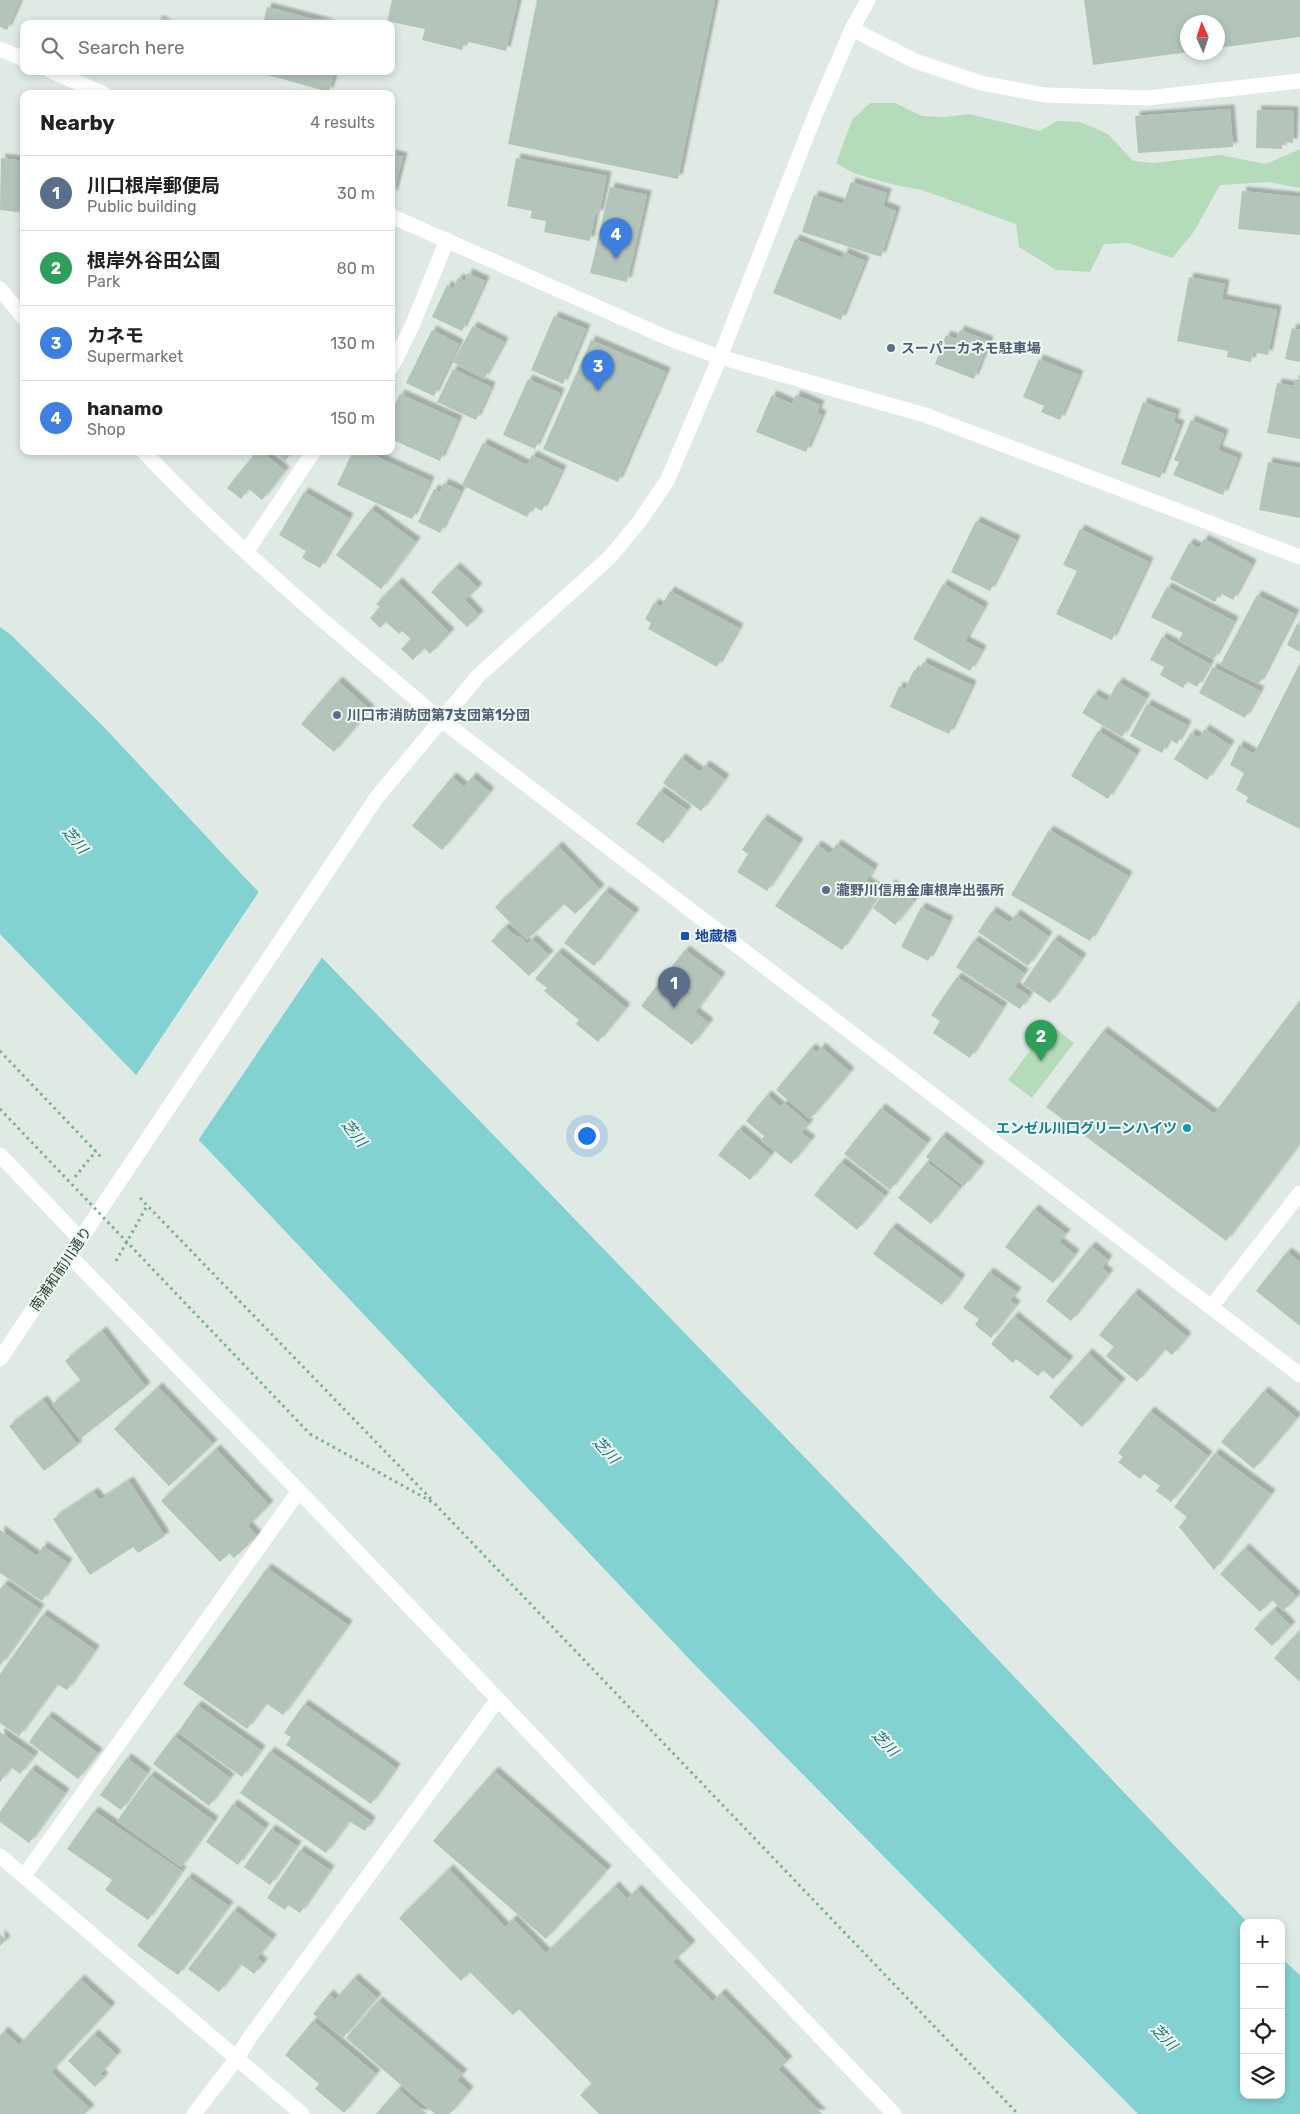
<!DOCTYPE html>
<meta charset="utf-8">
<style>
body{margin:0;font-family:Rubik,"Noto Sans JP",sans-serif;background:#f2f2f2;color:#222}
.controls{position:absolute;right:15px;bottom:15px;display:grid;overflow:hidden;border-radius:10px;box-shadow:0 2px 8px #0003}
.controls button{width:45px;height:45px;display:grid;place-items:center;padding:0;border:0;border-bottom:1px solid #e0e0e0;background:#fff;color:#222;font:25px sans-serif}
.compass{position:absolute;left:1180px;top:15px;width:45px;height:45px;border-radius:50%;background:#fff;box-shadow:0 2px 8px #0003;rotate:357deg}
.you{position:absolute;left:586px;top:1135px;width:18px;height:18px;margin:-12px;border:4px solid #fff;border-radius:50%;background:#1a73e8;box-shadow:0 0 0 8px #1a73e833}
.badge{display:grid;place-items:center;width:32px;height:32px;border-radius:50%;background:#ea580c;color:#fff;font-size:16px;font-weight:700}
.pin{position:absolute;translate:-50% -41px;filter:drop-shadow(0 1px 2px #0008)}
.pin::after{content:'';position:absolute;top:26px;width:18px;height:15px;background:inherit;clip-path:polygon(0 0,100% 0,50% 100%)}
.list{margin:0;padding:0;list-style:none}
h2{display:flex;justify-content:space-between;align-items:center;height:65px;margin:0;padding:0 20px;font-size:21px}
h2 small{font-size:16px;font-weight:400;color:#767676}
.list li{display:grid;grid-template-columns:32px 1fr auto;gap:15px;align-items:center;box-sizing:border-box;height:75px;padding:0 20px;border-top:1px solid #e0e0e0}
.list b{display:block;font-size:19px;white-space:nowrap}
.list p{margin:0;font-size:16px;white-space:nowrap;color:#767676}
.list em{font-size:16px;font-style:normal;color:#767676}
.icon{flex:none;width:28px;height:28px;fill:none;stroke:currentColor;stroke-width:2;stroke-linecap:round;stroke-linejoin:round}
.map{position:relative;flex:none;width:1300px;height:2114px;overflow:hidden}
.search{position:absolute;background:#fff;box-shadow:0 2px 8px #0003;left:20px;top:20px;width:375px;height:55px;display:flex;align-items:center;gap:12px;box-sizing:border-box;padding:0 18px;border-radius:10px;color:#767676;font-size:19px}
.panel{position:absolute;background:#fff;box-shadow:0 2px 8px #0003;left:20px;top:90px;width:375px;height:365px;border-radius:10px}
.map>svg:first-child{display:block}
.green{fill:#b5dcba}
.water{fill:#83d2d2}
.pier{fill:#deeae3}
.building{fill:#b3c5bb;filter:url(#shadow)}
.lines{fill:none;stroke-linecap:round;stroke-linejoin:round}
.path{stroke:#7daf98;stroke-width:3;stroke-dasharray:2.5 4;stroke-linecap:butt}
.service{stroke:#fff;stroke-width:15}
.minor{stroke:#fff;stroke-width:15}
.tertiary{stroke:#fff;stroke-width:15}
.path-bridge{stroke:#7daf98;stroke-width:3;stroke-dasharray:2.5 4;stroke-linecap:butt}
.service-dot{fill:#5c6f8a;stroke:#eef7f1;stroke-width:2}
.transit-dot{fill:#1a4fb4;stroke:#eef7f1;stroke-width:2}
.culture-dot{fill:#0f9aa8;stroke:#eef7f1;stroke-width:2}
.labels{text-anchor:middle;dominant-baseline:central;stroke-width:4;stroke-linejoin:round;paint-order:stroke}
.service-label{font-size:14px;font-weight:bold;fill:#4e5e75;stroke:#eef7f1;text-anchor:start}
.transit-label{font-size:14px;font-weight:bold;fill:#164399;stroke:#eef7f1;text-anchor:start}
.culture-label{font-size:14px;font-weight:bold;fill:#0d838f;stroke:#eef7f1;text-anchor:end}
.street-label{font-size:14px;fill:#1f3a2e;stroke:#eef7f1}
.water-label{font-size:15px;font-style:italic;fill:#187677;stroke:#eef7f1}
</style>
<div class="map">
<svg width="1300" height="2114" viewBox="0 0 1300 2114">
<defs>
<filter id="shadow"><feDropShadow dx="4.5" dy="-4.5" stdDeviation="1" flood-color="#0004"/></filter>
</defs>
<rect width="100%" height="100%" fill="#deeae3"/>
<g class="green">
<path d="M870,103H895L922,116L945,117L969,114L1040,131L1057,121L1080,122L1108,134L1133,161L1154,163L1220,155L1266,164L1300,149V188L1269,182L1220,185L1193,233L1172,258L1128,243L1104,244L1090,272L1056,270L1019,247L1016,224L922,190L895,185L853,173L836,163L852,120Z"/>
<path d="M1050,1024L1074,1043L1032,1098L1008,1080Z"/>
</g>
<path class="water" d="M0,627L11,635L102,725L248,881L875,1530L1248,1923H1244V2095H1281V1958L1300,1975V2114H1138L693,1663L216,1158L0,934Z"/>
<path class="pier" d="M260,890L323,956L197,1142L135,1077Z"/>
<g class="building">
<path d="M0,0H20L7,30L0,27Z"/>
<path d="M392,0H518L506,51L465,41L462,50L422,40L425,29L387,21Z"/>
<path d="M537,0H715L678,179L508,144Z"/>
<path d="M1084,0H1300V37L1218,48V22H1188V52L1093,65Z"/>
<path d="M267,7L328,23V24H263Z"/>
<path d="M158,20L168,24H156Z"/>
<path d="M253,71H335L329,92Z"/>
<path d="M1230,109L1233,147L1138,153L1135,116Z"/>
<path d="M1257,110L1294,111L1293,143L1282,142V149L1256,148Z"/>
<path d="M391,154L403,157L393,195L391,194Z"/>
<path d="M1,158L24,161V213L0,210Z"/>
<path d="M516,158L607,176L599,215L595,214L590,241L544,232L546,221L530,218L532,211L507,206Z"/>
<path d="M851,182L887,193L883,206L896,211L881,257L802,232L814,195L843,204Z"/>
<path d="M610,187L647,195L627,282L590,273Z"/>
<path d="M1242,191L1300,197V235L1238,229Z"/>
<path d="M795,239L842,258L844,252L865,261L841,320L773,293Z"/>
<path d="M468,273L485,281L462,331L432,317L447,285L453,289L458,278L465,281Z"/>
<path d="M1189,277L1225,284L1222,299L1277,310L1268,355L1253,352L1251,362L1227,357L1228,351L1177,341Z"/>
<path d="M554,316L586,329L563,384L531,370Z"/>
<path d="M473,326L504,342L484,379L453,362Z"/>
<path d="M1292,328L1300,330V362L1285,359Z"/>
<path d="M432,330L459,344L434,396L406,383Z"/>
<path d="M960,330L989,341L974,379L935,364L946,335L956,339Z"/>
<path d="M591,340L666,372L618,482L543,449Z"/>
<path d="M1039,359L1079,375L1060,420L1041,412L1044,406L1023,397Z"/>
<path d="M453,369L491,387L476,420L437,402Z"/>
<path d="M528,379L560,393L535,449L503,435Z"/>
<path d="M1295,379L1300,380V439L1267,433L1277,383L1294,386Z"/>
<path d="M400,394L458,420L440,461L391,439V413Z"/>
<path d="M772,395L792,404L796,395L820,405L817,413L822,415L806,452L756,432Z"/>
<path d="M1143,402L1176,414L1173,422L1180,425L1160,478L1121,464Z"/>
<path d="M1191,420L1224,434L1218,450L1238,458L1223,495L1173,475L1179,462L1174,460Z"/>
<path d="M483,443L527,465L532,455L562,470L542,511L533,506L527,517L462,485Z"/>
<path d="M257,451H261L285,471L262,500L249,489L241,499L227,488Z"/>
<path d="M273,451H293L285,461Z"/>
<path d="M353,451H364L430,481L412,519L337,485Z"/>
<path d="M1268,462L1300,468V518L1259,510Z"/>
<path d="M444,483L461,491L440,533L418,522L434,489L440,492Z"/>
<path d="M304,492L349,518L320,568L302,558L306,551L279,535Z"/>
<path d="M371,509L416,542L381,589L336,555Z"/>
<path d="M976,521L1016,540L990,591L951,572Z"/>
<path d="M1080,529L1149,562L1112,640L1056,614L1077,571L1063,565Z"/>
<path d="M1204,539L1252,564L1233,600L1220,593L1215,602L1170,579L1189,543L1199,548Z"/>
<path d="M456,567L478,588L465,600L479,615L467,627L431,592Z"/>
<path d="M398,582L450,633L430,654L424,648L413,660L401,649L411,639L402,631L399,634L386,622L380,628L370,618L380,607L376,604Z"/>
<path d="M943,584L984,607L965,641L982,650L970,671L913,639Z"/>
<path d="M1167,587L1234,621L1214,659L1178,641L1183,633L1151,617Z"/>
<path d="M670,591L739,628L717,667L648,629L651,623L645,619L654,603L661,607Z"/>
<path d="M1257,595L1295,614L1259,684L1220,665Z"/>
<path d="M1297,624L1300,625V652L1287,645Z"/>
<path d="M1162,637L1210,664L1197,687L1187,681L1183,688L1160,675L1164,667L1150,660Z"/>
<path d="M923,662L972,685L949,734L890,707L899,686L905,689L914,670L918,672Z"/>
<path d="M1300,663V829L1246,802L1248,797L1236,790L1244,773L1230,765L1239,745L1254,754Z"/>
<path d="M1213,667L1260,691L1245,718L1199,693Z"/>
<path d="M338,681L370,710L334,752L301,724Z"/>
<path d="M1118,682L1146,698L1122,737L1082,713L1094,694L1107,701Z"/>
<path d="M1147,704L1187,725L1177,744L1169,739L1162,753L1130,736Z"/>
<path d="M1205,729L1230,745L1207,780L1174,759L1191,733L1199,738Z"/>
<path d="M1098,731L1136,754L1108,799L1071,776Z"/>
<path d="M681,758L700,772L705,765L725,779L701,811L663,783Z"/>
<path d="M452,777L464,787L472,777L490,792L442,850L412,826Z"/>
<path d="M660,791L687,810L663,843L636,824Z"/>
<path d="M763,819L799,843L767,891L737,872L748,854L742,850Z"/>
<path d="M1049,830L1128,876L1090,941L1011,895Z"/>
<path d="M837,844L874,869L866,881L881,891L842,950L775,906L817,845L830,854Z"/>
<path d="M558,846L600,889L575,914L564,904L527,940L495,907Z"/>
<path d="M891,884L914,901L895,925L873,908Z"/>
<path d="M605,891L635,913L594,966L564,943Z"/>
<path d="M921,907L949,921L928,961L901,947Z"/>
<path d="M992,911L1010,923L1016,914L1048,936L1028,966L978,932Z"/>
<path d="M505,927L518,938L520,936L527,944L532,939L549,955L529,976L491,941Z"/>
<path d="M1054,939L1082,958L1050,1003L1023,984Z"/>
<path d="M974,940L1024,973L1015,987L1029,996L1020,1009L956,967Z"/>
<path d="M685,950L721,977L695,1012L709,1023L692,1045L641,1006Z"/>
<path d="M558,952L626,1008L598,1042L576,1024L579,1020L544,991L547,988L535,979Z"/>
<path d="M957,977L1003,1007L970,1058L933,1033L940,1021L931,1015Z"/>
<path d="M1300,1000V1143L1226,1241L1046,1107L1103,1031L1214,1114Z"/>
<path d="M821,1047L850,1072L810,1119L776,1090L811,1048L817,1053Z"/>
<path d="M767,1095L781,1107L784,1103L809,1124L801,1133L811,1140L791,1164L761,1140L764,1136L746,1121Z"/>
<path d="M881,1108L927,1143L890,1190L844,1154Z"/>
<path d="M739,1129L771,1155L750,1180L718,1155Z"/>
<path d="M942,1136L980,1166L964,1186L926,1157Z"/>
<path d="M841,1162L885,1196L857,1230L814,1195Z"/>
<path d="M927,1162L960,1188L931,1224L898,1198Z"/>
<path d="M1034,1209L1066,1234L1059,1242L1075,1254L1053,1283L1005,1247Z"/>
<path d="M892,1227L961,1279L942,1305L873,1254Z"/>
<path d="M1091,1246L1108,1260L1102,1268L1109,1274L1071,1321L1046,1301Z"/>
<path d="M1287,1252L1300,1262V1326L1256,1291Z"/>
<path d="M989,1272L1017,1292L1010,1301L1016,1305L991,1338L975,1325L979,1319L963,1308Z"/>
<path d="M1134,1293L1187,1337L1172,1355L1165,1349L1137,1382L1106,1356L1114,1347L1099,1335Z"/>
<path d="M1014,1316L1069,1361L1053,1379L1043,1370L1038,1376L1016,1359L1013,1363L991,1344Z"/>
<path d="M102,1331L146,1387L80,1439L52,1404L81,1381L65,1361Z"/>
<path d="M1088,1353L1121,1383L1082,1427L1049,1397Z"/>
<path d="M158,1387L213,1444L169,1486L114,1429Z"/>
<path d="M1264,1391L1297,1418L1254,1469L1221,1442Z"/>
<path d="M43,1400L78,1445L44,1471L9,1426Z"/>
<path d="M1150,1411L1208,1456L1171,1502L1156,1491L1160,1486L1144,1474L1140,1479L1118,1462L1123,1457L1118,1453Z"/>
<path d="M216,1449L269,1505L248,1526L257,1536L234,1558L229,1553L220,1562L161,1501Z"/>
<path d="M1215,1453L1271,1494L1214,1570L1179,1527L1187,1517L1174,1507Z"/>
<path d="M129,1481L165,1536L138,1553L133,1547L90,1575L53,1519L94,1492L100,1500Z"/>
<path d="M0,1530L37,1556L43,1546L68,1563L42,1601L0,1573Z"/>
<path d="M1245,1548L1297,1597L1283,1611L1272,1600L1260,1612L1220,1574Z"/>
<path d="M267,1568L348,1625L283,1715L266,1703L247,1729L183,1684Z"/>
<path d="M4,1584L40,1609L0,1666V1589Z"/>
<path d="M1274,1609L1291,1626L1272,1646L1254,1629Z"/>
<path d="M43,1614L95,1650L67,1690L57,1684L19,1736L0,1723V1674Z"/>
<path d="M1300,1630V1682L1274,1658Z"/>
<path d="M304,1704L396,1768L371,1804L286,1745L291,1737L284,1733Z"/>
<path d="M197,1705L261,1750L242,1777L178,1732Z"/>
<path d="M48,1716L98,1753L78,1779L29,1742Z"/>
<path d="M0,1732L34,1756L20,1774L11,1767L0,1782Z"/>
<path d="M174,1736L230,1778L209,1806L153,1764Z"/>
<path d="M270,1751L371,1821L365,1831L349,1821L326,1853L240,1793Z"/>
<path d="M127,1758L147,1773L121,1810L100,1795Z"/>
<path d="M31,1769L65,1793L29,1843L0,1822V1812Z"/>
<path d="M494,1771L607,1870L546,1939L433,1841Z"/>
<path d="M150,1775L214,1821L181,1867L117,1821Z"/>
<path d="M233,1804L265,1828L238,1865L206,1842Z"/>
<path d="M94,1811L182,1871L148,1920L105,1890L112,1880L67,1849Z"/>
<path d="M271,1829L297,1846L270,1885L244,1867Z"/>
<path d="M300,1850L330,1870L300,1913L288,1905L285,1910L267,1898Z"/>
<path d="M449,1869L505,1927L513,1919L546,1953L615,1886L627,1899L637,1889L691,1945L673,1962L713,2002L721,1993L788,2061L778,2069L822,2114H599L580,2095L592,2084L519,2009L513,2015L470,1972L461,1981L399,1918Z"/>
<path d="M188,1877L229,1906L178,1975L137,1946Z"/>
<path d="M234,1910L272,1939L257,1958L263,1963L254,1974L241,1964L219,1992L188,1969Z"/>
<path d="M0,1934L6,1940L0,1946Z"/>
<path d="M354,1978L377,1998L343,2038L313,2014L329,1994L335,2000Z"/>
<path d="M80,1979L111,2007L51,2072L90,2109L85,2114H0V2035L4,2031L19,2045Z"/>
<path d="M378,2001L463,2074L457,2080L469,2091L450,2114H435L346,2038Z"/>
<path d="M313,2021L376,2074L344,2113L315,2089L319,2084L285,2055Z"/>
<path d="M94,2034L117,2055L100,2074L104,2077L95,2087L68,2061Z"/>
<path d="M398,2089L427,2114H376Z"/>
</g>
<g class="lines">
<g class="path">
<path d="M0,1051L101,1157"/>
<path d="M75,1177L96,1151"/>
<path d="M140,1198L431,1499"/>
<path d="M116,1261L147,1206"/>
<path d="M310,1434L434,1503L1018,2114"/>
</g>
<g class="service">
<path d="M852,29L915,61L981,83L1045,95L1147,98L1300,81"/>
<path d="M391,368L412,326L447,240"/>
<path d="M246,552L314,451"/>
<path d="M1211,1307L1300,1193"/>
<path d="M24,1876L299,1491"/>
</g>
<g class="minor">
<path d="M0,49L24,59"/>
<path d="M51,71L104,94"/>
<path d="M391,216L670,339L720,357L925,415L1300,557"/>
<path d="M0,1155L81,1240"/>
<path d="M70,1256L299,1491L894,2114"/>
<path d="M0,1856L302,2114"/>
<path d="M194,2114L237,2058L250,2037L498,1699"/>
</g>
<g class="tertiary">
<path d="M0,289L24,318"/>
<path d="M143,451C235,548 338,634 440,719L1300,1375"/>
<path d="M0,1359L377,797L479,675L609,558L639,522L667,481L720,357L815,115L852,29L868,0"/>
</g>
<path class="path-bridge" d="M0,1109L310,1434"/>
</g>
<g class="service-dot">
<circle cx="891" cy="348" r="5"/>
<circle cx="337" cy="715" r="5"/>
<circle cx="826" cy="890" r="5"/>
</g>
<rect class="transit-dot" x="680" y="931" width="10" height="10" rx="2.5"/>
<circle class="culture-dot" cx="1187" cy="1128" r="5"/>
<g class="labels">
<g class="service-label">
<text x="901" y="348">スーパーカネモ駐車場</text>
<text x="347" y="715">川口市消防団第7支団第1分団</text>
<text x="836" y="890">瀧野川信用金庫根岸出張所</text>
</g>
<g class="transit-label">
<text x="695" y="936">地蔵橋</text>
</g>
<g class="culture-label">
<text x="1177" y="1128">エンゼル川口グリーンハイツ</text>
</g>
<g class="street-label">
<text transform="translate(61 1269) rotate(-56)">南浦和前川通り</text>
</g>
<g class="water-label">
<text transform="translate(75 840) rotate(50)">芝川</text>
<text transform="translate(354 1133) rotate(51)">芝川</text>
<text transform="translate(606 1450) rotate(47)">芝川</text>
<text transform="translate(885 1743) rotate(46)">芝川</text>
<text transform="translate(1164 2037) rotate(46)">芝川</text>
</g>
</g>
</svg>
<div class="controls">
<button>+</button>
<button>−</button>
<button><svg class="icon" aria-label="locate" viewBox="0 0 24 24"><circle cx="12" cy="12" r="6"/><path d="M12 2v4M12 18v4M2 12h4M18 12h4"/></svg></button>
<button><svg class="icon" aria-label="layers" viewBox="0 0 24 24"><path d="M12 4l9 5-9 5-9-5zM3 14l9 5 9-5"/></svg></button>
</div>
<svg class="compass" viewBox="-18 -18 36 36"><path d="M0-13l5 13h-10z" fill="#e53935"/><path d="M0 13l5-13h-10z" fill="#767676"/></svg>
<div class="you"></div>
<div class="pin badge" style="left:674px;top:1008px;background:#5c6f8a">1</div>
<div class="pin badge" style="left:1041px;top:1061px;background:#2e9e5b">2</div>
<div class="pin badge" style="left:598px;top:391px;background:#3f7fe0">3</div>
<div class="pin badge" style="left:616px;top:259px;background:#3f7fe0">4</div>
<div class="search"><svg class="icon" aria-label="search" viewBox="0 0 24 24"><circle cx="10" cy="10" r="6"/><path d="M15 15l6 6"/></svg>Search here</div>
<section class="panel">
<h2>Nearby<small>4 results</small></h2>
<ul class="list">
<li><span class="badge" style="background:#5c6f8a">1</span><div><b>川口根岸郵便局</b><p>Public building</p></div><em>30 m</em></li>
<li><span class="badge" style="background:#2e9e5b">2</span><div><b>根岸外谷田公園</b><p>Park</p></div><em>80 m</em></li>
<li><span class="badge" style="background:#3f7fe0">3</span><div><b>カネモ</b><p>Supermarket</p></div><em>130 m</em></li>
<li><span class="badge" style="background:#3f7fe0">4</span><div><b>hanamo</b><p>Shop</p></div><em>150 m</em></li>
</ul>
</section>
</div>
